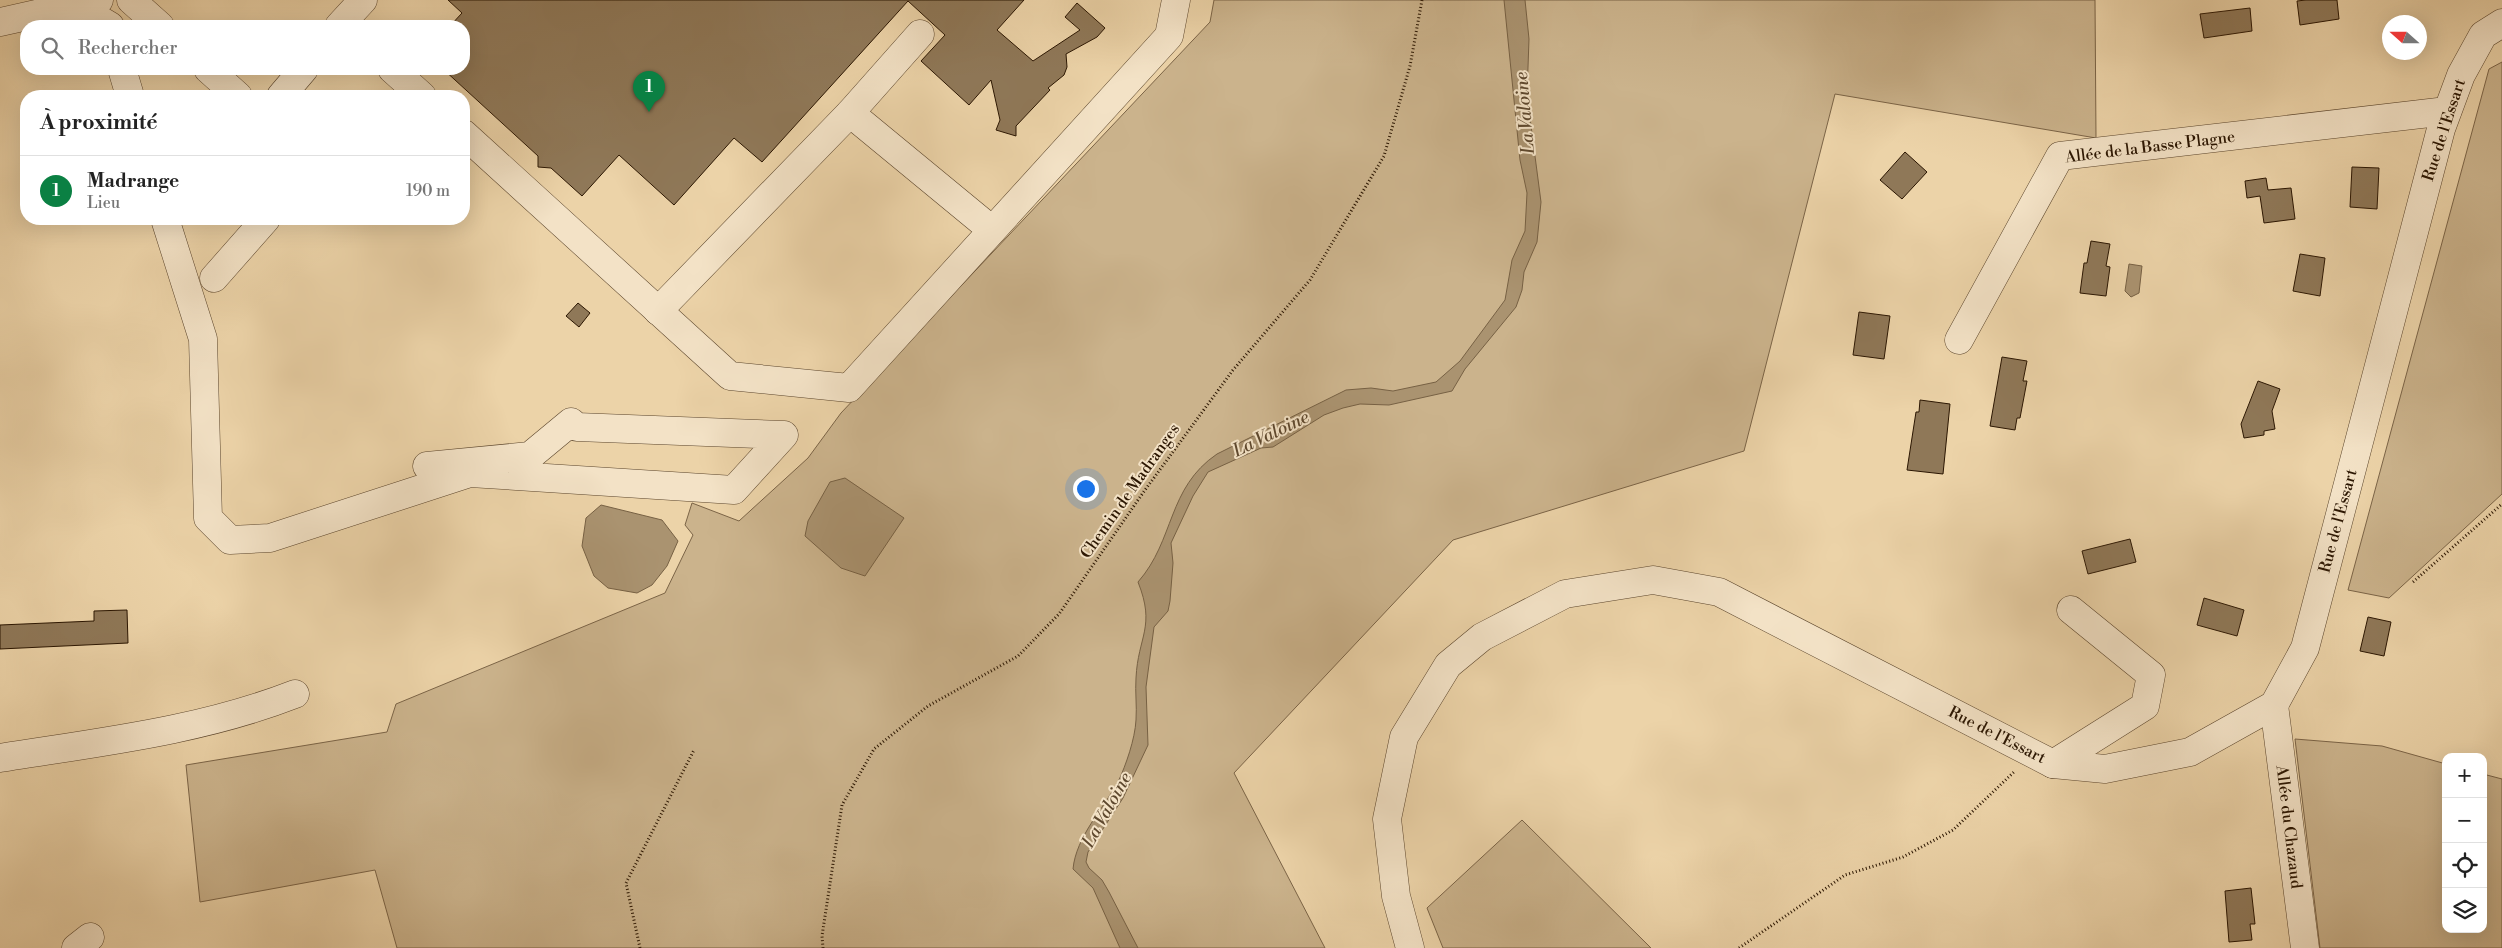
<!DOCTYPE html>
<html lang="fr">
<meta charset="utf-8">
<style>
body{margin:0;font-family:"Libre Bodoni",serif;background:#f6f6f6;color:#222}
.controls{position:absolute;right:15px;bottom:15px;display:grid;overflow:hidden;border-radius:10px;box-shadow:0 5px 20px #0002}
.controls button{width:45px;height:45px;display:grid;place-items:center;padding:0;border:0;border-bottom:1px solid #e0e0e0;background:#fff;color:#222;font:25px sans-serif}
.compass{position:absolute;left:2382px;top:15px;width:45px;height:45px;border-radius:50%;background:#fff;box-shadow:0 5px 20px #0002;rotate:291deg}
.you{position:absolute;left:1085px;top:488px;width:18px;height:18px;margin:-12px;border:4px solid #fff;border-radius:50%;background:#1a73e8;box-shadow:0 0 0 8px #1a73e833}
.badge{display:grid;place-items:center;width:32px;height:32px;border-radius:50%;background:#0b8043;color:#fff;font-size:16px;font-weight:700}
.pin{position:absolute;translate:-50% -41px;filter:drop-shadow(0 1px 2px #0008)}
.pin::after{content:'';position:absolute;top:26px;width:18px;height:15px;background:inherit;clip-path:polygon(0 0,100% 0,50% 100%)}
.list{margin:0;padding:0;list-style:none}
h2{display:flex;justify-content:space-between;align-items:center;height:65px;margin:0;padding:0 20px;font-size:21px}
h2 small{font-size:16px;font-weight:400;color:#767676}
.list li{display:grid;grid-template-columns:32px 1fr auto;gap:15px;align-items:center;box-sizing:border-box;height:70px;padding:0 20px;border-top:1px solid #e0e0e0}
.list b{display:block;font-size:19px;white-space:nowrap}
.list p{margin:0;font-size:16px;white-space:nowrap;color:#767676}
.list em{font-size:16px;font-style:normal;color:#767676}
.icon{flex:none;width:28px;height:28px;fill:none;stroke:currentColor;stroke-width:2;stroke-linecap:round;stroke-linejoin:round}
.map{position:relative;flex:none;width:2502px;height:948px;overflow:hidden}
.search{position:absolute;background:#fff;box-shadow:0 5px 20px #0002;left:20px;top:20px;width:450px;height:55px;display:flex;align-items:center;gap:12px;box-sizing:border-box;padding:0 18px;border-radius:20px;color:#767676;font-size:19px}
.panel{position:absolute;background:#fff;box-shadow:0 5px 20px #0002;left:20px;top:90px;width:450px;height:135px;border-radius:20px}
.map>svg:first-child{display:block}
.green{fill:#cbb38c;stroke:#7b6447}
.water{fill:#aa9370;stroke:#776144}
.building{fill:#8f7858;stroke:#2b1602}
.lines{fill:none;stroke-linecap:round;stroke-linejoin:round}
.minor-casing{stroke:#5b452c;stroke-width:29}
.path{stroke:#2b1602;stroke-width:3;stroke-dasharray:1 2.5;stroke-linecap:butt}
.minor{stroke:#f3e2c6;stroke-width:28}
.labels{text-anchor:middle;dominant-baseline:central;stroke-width:4;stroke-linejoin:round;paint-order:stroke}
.street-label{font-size:16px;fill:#2b1602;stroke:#f3e2c6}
.water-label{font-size:18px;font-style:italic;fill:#5e482e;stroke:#f3e2c6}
</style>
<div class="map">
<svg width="2502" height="948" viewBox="0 0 2502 948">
<rect width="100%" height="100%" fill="#ecd3a8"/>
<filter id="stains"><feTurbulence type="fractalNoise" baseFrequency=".004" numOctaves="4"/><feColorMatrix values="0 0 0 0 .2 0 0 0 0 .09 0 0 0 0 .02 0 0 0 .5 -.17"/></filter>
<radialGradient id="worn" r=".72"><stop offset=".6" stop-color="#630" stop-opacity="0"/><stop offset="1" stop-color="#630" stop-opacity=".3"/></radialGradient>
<g class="green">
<path d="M1214,0H2095L2096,138L1835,94L1744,451L1453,540L1234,773L1325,948H397L375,870L200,902L186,765L387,732L396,704L665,593L693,535L685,525L692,503L739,521L808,458L841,413L1210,22Z"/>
<path d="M2502,62V494L2389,598L2348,590L2489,69Z"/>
<path d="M2295,739L2382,746L2446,764V929H2483V774L2502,779V948H2320Z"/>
<path d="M1522,820L1651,948H1443L1427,908Z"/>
</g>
<g class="water">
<path d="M1504,0H1525L1529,39L1527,95L1541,202L1537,242L1524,272L1522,290L1516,307L1465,369L1452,391L1389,405L1360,404L1343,408L1324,415L1273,447L1261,448L1208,472L1193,496L1171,543L1173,563L1170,601L1168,611L1154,627L1146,687L1148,745L1123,798L1088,852L1086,862L1089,868L1102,880L1109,892L1138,948H1120L1093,888L1073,869C1076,837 1103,809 1118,782C1126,765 1135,739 1136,720C1137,706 1135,692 1136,678C1138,636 1156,627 1138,582C1175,540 1167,488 1217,454L1346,390L1371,388L1393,391L1436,382L1460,361L1505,300L1512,260L1525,231L1527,193L1520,160Z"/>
<path d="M2129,264L2142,266L2139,293L2131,297L2125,291Z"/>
<path d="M845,478L904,518L865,576L841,568L805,536L808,521L830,482Z"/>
<path d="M601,505L662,520L678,541L667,566L652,585L637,593L608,588L594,576L582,546L586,518Z"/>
</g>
<g class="building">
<path d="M448,0H1024L997,30L1033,61L1080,30L1065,17L1077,3L1105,28L1097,37L1066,54L1067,67L1064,75L1048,88L1050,90L1016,126V136L996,130L1000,120L991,80L969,105L921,61L945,35L908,1L762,162L734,138L674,205L619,155L582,196L551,168L538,167V156L443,69H464V26H450L462,13Z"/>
<path d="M2306,0H2337L2339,19L2300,25L2297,1Z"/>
<path d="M2250,8L2252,31L2204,38L2200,14Z"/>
<path d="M1905,152L1927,172L1902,199L1880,180Z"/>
<path d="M2352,167L2379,168L2377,209L2350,207Z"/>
<path d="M2266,178L2268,190L2291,188L2295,219L2264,223L2260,196L2247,198L2245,181Z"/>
<path d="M2091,241L2110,244L2106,266L2110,267L2106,296L2080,293L2084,263H2087Z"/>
<path d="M2300,254L2325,258L2320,296L2293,291Z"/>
<path d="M578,303L590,313L579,327L566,316Z"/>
<path d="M1859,312L1890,316L1884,359L1853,355Z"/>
<path d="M2002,357L2027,361L2023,381H2027L2020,418H2017L2015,430L1990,426Z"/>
<path d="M2258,381L2280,389L2272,411L2275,429L2264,431V435L2244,438L2241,424Z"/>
<path d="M1920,400L1950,404L1943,474L1907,470L1916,412H1919Z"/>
<path d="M2130,539L2136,562L2088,574L2082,551Z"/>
<path d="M2204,598L2244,610L2237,636L2197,625Z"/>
<path d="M127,610L128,643L0,649V625L94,621V611Z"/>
<path d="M2368,617L2391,622L2384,656L2360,651Z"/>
<path d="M2251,888L2255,924H2250L2252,940L2229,942L2225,891Z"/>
</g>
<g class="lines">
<defs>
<g id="minor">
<path d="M131,0L160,26"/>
<path d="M75,5L110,26"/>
<path d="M0,22L99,0"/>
<path d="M339,26L363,0"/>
<path d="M122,69L130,96"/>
<path d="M208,69L238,96"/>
<path d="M392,69L422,96"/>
<path d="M281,96L304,69"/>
<path d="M850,113L920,34"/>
<path d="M464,134L730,376L849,388L1169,36L1176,0"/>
<path d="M165,219L203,339L208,518L230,540L270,538L470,473L734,490L784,435L577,427L571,422L530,456L427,466"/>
<path d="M214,278L266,219"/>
<path d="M658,311L850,113L992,230"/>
<path d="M1959,340L2060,156L2447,111"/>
<path d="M2274,705L2305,948"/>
<path d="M0,758C100,742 200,731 295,694"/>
<path d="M2053,764L2145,706L2151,675L2071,610"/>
<path d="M76,948L90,937"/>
<path d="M1410,948L1396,896L1387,819L1404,737L1448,665L1482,637L1565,594L1653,580L1719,592L2053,764L2105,769L2190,752L2274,705L2305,648L2441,129L2461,75L2483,35L2502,23"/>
</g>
</defs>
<use href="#minor" class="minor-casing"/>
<g class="path">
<path d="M2413,582L2502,504"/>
<path d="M640,948L626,883L694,750"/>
<path d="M823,948L822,936L842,805L874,749L928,706L1018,656L1059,614L1145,490L1233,370L1310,280L1384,156L1410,66L1422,0"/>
<path d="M1739,948L1845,875L1903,857L1953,830L2015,771"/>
</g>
<use href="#minor" class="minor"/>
</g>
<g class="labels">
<g class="street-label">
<text transform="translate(2444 130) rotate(-72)">Rue de l'Essart</text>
<text transform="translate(2150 147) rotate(-7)">Allée de la Basse Plagne</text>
<text transform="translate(1130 491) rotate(-55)">Chemin de Madranges</text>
<text transform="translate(2338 521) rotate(-75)">Rue de l'Essart</text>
<text transform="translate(1997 735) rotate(27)">Rue de l'Essart</text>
<text transform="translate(2289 827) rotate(83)">Allée du Chazaud</text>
</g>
<g class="water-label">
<text transform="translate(1525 113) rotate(-95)">La Valoine</text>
<text transform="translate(1271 434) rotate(-26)">La Valoine</text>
<text transform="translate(1107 810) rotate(-61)">La Valoine</text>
</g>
</g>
<rect width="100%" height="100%" filter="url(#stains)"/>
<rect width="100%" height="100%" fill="url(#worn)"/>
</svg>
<div class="controls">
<button>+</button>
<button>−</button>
<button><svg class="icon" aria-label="locate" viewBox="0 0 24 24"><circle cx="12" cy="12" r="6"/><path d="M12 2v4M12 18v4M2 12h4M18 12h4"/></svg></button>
<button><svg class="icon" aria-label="layers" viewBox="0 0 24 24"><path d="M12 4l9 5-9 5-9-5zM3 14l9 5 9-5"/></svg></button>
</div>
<svg class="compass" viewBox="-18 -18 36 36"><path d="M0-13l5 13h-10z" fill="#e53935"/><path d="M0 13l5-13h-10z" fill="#767676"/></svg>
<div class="you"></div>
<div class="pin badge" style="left:649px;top:112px">1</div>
<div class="search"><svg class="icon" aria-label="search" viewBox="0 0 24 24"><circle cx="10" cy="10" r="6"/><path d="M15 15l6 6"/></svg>Rechercher</div>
<section class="panel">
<h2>À proximité<small></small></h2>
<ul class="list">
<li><span class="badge">1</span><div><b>Madrange</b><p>Lieu</p></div><em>190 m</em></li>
</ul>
</section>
</div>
